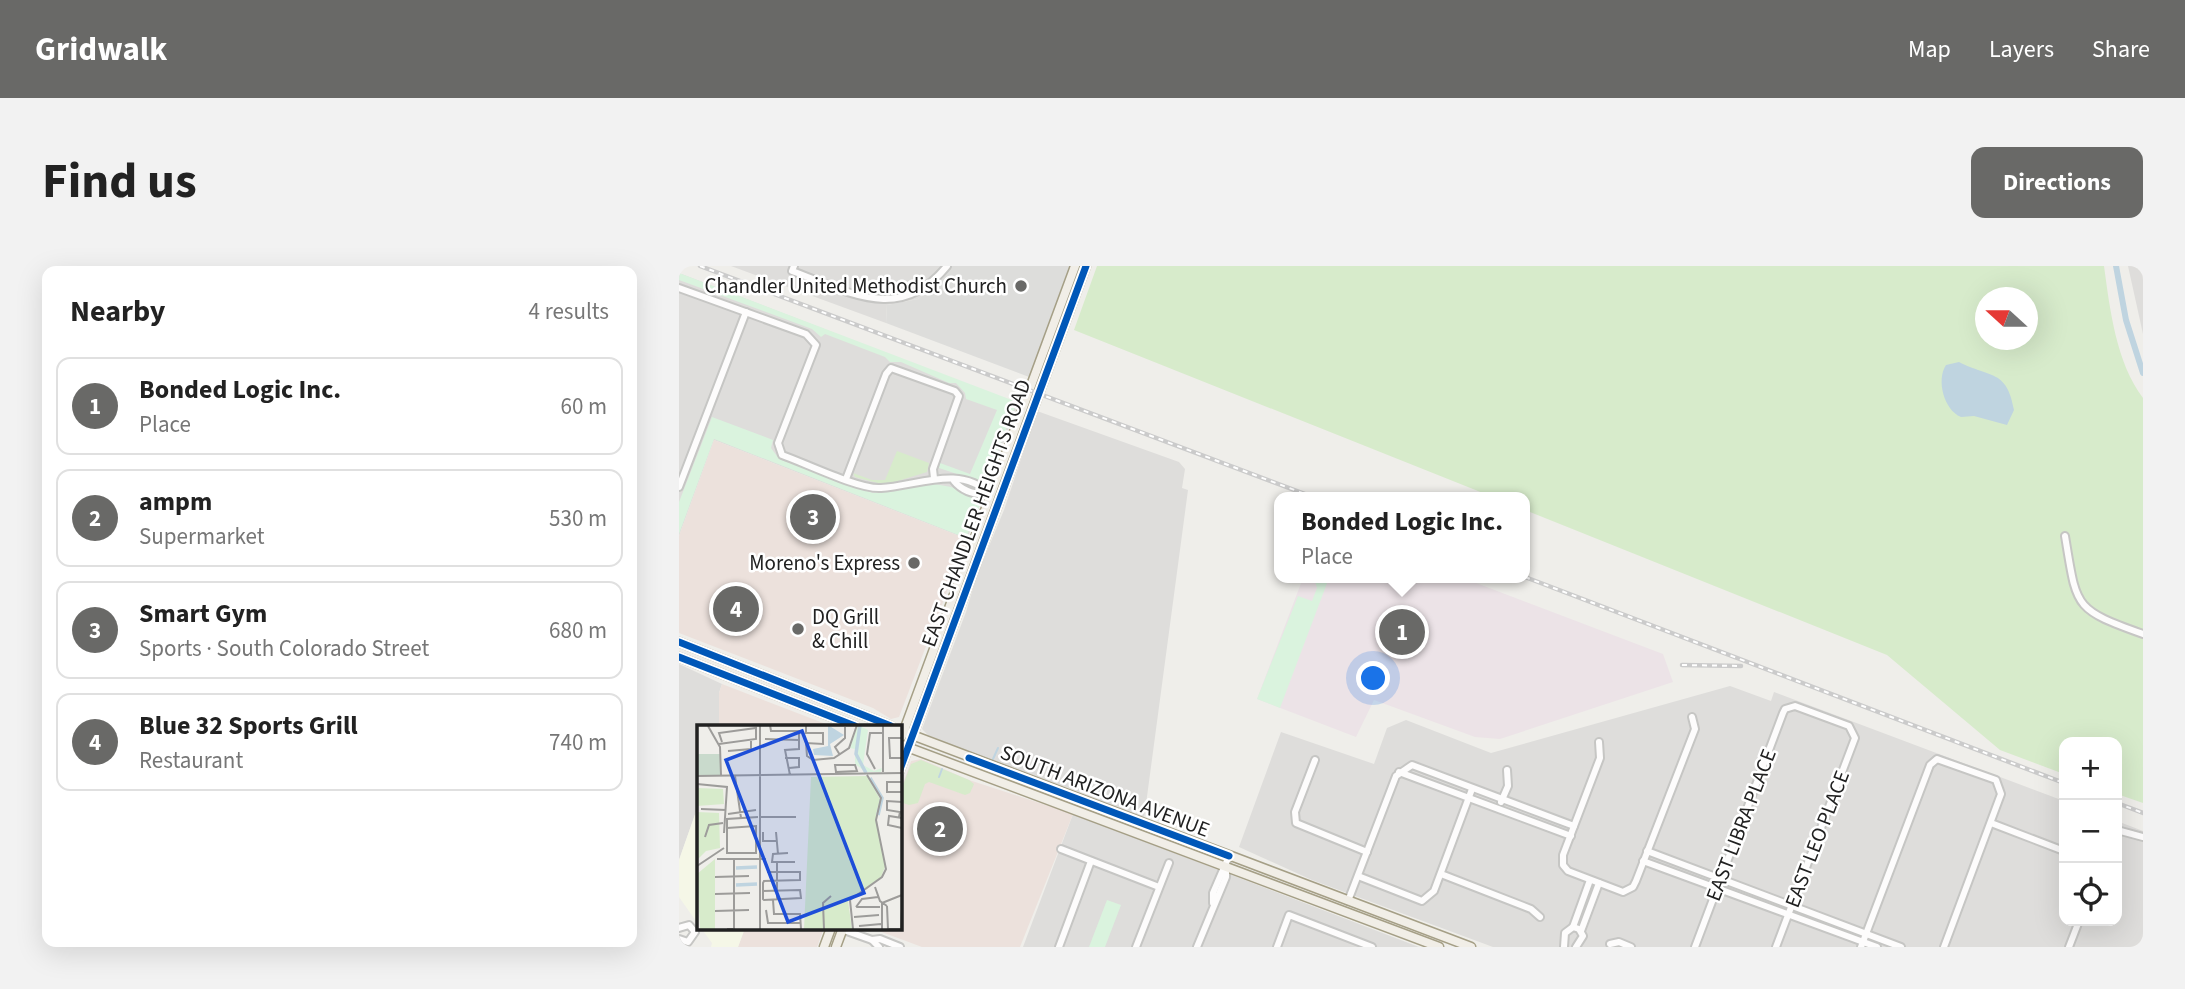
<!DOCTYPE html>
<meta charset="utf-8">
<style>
body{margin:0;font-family:"Source Sans 3",sans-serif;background:#f2f2f2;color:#222}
.controls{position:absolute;right:21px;bottom:21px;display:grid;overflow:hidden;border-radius:14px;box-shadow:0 7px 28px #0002}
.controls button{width:63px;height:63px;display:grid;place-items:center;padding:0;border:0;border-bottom:2px solid #e0e0e0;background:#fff;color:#222;font:35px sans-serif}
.compass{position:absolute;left:1296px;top:21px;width:63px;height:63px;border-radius:50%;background:#fff;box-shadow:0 7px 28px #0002;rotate:291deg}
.you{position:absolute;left:695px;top:413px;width:24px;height:24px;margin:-18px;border:5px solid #fff;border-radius:50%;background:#1a73e8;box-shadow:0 0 0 10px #1a73e833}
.badge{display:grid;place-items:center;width:46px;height:46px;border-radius:50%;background:#696967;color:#fff;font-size:23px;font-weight:700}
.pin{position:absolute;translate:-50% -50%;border:4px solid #fff;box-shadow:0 2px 7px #0006}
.popup{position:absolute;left:595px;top:226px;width:256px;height:91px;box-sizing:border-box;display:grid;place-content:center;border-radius:14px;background:#fff;filter:drop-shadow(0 2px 5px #0005);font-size:23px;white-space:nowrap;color:#767676}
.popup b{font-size:26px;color:#222}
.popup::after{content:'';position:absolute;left:50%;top:100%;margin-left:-14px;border:14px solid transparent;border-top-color:#fff}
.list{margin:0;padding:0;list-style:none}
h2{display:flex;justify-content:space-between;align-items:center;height:91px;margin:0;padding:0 28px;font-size:30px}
h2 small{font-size:23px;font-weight:400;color:#767676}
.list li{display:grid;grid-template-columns:46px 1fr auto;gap:21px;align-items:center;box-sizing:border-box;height:98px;margin:0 14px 14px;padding:0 14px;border:2px solid #e0e0e0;border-radius:14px}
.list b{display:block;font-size:26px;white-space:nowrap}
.list p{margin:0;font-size:23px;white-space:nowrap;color:#767676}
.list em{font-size:23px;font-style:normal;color:#767676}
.icon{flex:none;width:38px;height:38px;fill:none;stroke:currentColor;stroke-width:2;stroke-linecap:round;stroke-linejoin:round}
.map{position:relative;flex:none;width:1464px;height:681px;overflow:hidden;border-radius:14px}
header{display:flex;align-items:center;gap:42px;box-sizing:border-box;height:98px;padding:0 35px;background:#696967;color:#fff}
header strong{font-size:33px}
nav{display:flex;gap:38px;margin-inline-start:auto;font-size:24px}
.intro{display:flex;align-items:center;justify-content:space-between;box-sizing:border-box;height:168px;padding:0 42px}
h1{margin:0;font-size:49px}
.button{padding:18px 32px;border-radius:14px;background:#696967;color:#fff;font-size:24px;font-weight:700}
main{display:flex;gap:42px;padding:0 42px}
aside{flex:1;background:#fff;border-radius:14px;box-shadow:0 7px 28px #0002}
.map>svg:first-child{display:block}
.residential{fill:#dedddb}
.commercial{fill:#ece1dc}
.industrial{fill:#ece3e7}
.education{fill:#f5f7e7}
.religious{fill:#dddddb}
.grass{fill:#d7ebcb;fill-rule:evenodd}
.park{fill:#daf3de}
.water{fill:#bfd4e0}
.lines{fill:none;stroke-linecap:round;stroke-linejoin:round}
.stream{stroke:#bfd4e0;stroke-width:2}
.canal{stroke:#bfd4e0;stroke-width:6}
.minor-casing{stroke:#c6c6c4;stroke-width:10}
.major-casing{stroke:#a59f86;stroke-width:11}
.minor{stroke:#fdfcfc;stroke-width:6}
.major{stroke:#f1eee7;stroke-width:8}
.rail-casing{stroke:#cbcbcb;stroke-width:4.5}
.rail{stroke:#fff;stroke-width:2;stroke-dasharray:5;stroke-linecap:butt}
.cycleway-casing{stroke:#fff;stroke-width:11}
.cycleway{stroke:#0057b8;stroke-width:7}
.poi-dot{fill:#696967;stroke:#fff;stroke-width:2.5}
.labels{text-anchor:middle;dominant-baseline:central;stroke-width:5;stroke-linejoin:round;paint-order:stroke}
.poi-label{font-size:21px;fill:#212121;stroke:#fff;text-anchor:end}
.street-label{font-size:21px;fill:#212121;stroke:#fff}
.inset-river{fill:none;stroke:#bfd4e0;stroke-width:3.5}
.inset-road{fill:none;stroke:#9d9c9a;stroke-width:2}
.view{fill:#1d4ed8;fill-opacity:0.15;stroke:#1d4ed8;stroke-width:3.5}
.inset-edge{fill:none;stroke:#212121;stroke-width:3.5}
</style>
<header>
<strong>Gridwalk</strong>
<nav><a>Map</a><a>Layers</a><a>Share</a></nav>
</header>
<div class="intro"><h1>Find us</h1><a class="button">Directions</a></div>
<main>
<aside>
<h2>Nearby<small>4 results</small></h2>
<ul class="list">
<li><span class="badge">1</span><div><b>Bonded Logic Inc.</b><p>Place</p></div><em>60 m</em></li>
<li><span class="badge">2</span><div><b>ampm</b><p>Supermarket</p></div><em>530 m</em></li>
<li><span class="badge">3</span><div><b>Smart Gym</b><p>Sports · South Colorado Street</p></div><em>680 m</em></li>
<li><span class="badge">4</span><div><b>Blue 32 Sports Grill</b><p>Restaurant</p></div><em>740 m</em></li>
</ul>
</aside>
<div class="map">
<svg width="1464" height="681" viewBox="0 0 1464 681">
<rect width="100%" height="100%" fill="#efeeea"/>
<g class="residential">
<path d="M52,0H272L260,18L239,33L208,39L207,57Z"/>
<path d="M1449,0H1464V68Z"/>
<path d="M0,7L339,138L288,273L35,174L0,270Z"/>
<path d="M358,145L500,196L506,203L503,222L509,224L465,553L395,524L324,500L249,469L243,463L287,346L298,309L325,244Z"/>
<path d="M0,398L43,418L40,427V460H19V540L0,594Z"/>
<path d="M1051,420L1092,435L1095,426L1385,535V655H1438V555L1464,565V681H814L633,614L560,581L602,466L695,498L708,462L727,454L812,487Z"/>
<path d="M394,548L740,681H344Z"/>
</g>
<g class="commercial">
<path d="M35,174L288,273L220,451L212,453L194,442L0,367V270Z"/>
<path d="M43,418L152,460H40V427Z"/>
<path d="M242,493L290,514L394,548L341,681H243L192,662H220L221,526L232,495Z"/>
<path d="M66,662H145L138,681H59Z"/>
</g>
<path class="industrial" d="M624,312H784L984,388L994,416L821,473L796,471L695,434L677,471L578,433Z"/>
<g class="education">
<path d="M19,540V658L0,631V594Z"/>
<path d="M22,662H66L59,681H32L33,677Z"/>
</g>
<path class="religious" d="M272,0H391L350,111L207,57L208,39L239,33L260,18Z"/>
<g class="grass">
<path d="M418,0H1425C1431,44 1437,96 1464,132V537L1438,528V476H1385V508L1321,484L1208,389L846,244V231H814L395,64ZM1307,32H1349V74H1307Z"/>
<path d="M218,185L250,197L248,206L206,219L176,211L174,207L193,214H206Z"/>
<path d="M242,494L290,514L295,518L291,527L286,529L250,516L246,518L239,537L230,539L221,536V527L232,498Z"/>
</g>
<g class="park">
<path d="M0,7L338,136L308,211L299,215L260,202L261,197L291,208L318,144L287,133L286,127L277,117H270L222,96H211L206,91L146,68L142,71L133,63L0,14Z"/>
<path d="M33,151L94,174L92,182L100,193L194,227L250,217L272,221L296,230L301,239L287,272L35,173L0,268V236Z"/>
<path d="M635,312H650L601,442L578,433L619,330L633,335L638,322Z"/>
<path d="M428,634L442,639L426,681H410Z"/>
</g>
<path class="water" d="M1280,96C1311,112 1328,103 1335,144L1328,159L1295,150L1282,151C1265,144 1257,114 1267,99Z"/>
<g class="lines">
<g class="stream">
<path d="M314,493L319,482"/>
<path d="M260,511L263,503"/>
</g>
<path class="canal" d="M1437,0L1447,54L1464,107"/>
<defs>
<g id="minor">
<path d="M115,0L113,5C170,26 221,58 268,0"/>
<path d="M0,22L127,68L137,79L99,177L103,189C126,197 181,224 202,222C238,220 281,198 311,228"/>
<path d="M167,213L207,108L212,102L276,125L280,130L254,203L255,212"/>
<path d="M275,215C284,226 298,229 311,228"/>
<path d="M0,221L67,46"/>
<path d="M1386,270C1398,342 1394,343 1464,368"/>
<path d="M920,476L921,492L884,589V599L889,605L944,626L954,621L957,615L1016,463L1013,451"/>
<path d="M636,494L616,546L617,557L688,586"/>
<path d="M720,506L892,570"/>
<path d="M822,536L829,520L828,504"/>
<path d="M1312,557L1385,585"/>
<path d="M1438,564L1464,571"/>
<path d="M382,583L480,621"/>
<path d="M968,585L1222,681"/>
<path d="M964,595L1198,681"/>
<path d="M762,608L852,643L861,651"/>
<path d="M679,610L743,635L755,625L793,523"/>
<path d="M669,635L717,510L733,499L895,560"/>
<path d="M534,637V627L550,590"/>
<path d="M894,661L911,614"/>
<path d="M0,662L10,659L16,666L9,676L0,673"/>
<path d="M162,663L193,674L200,681"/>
<path d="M902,665L920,617"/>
<path d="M193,674L201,673L221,681"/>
<path d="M931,678L940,676L952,681"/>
<path d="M380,681L412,595"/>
<path d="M457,681L490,597"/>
<path d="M518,681L547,611V600"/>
<path d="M598,681L610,649L693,681"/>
<path d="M885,681L886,667L894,661L900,663L904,670L897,681"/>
<path d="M1016,681L1104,447L1106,443L1116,440L1170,460L1176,472L1097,681"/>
<path d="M1182,681L1251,499L1258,493L1317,514L1322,528L1265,681"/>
<path d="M1390,681L1400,655"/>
</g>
<g id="major">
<path d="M0,376L212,460"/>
<path d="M0,391L176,460"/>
<path d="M220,464L792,681"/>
<path d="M223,470L396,0"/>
<path d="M220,478L760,681"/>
<path d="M220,506L407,0"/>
<path d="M145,681L152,662"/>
<path d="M157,681L164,662"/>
</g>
</defs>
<use href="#minor" class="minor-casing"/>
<use href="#major" class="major-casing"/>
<use href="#minor" class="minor"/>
<use href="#major" class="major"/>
<defs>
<g id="rail">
<path d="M21,0L634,231"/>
<path d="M846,311L1385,517"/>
<path d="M1003,399L1062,400"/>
<path d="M1438,537L1464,547"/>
</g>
</defs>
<use href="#rail" class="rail-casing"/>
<use href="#rail" class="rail"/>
<defs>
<g id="cycleway">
<path d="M0,376L212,460"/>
<path d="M0,391L176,460"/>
<path d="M290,492L550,590"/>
<path d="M220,506L407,0"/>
</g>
</defs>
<use href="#cycleway" class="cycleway-casing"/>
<use href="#cycleway" class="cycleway"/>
</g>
<g class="poi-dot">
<circle cx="342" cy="20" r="7"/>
<circle cx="235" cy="297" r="7"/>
<circle cx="119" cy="363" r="7"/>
</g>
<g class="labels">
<g class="poi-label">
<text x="328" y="20">Chandler United Methodist Church</text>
<text x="221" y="297">Moreno's Express</text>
<text x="133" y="351" text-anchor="start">DQ Grill<tspan x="133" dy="24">&amp; Chill</tspan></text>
</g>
<g class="street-label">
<text transform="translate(297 247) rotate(-70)">EAST CHANDLER HEIGHTS ROAD</text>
<text transform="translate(426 525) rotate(21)">SOUTH ARIZONA AVENUE</text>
<text transform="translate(1062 559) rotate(-69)">EAST LIBRA PLACE</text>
<text transform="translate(1138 573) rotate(-69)">EAST LEO PLACE</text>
</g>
</g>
<g transform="translate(18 459)">
<rect width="205" height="205" fill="#efeeea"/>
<path d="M170,51L183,74L179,90L188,142L184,152L151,176L155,204H107L114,52ZM0,63L26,64L27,79L0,81ZM0,87L22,88L23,123L9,126L0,135ZM18,134V204H3L0,149Z" fill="#d7ebcb"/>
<path d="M0,29H23V50L0,51Z" fill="#c9dacc"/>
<path d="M161,0L171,5L166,40L177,46L185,43L184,47H169L158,39V24L153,23Z" fill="#daf3de"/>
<path d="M131,0L147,10L133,19L136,31L117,30L116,24L131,21Z" fill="#bfd4e0"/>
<path class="inset-river" d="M163,0L159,29L169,48M173,53L185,73L181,90M39,143L60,142M39,160L60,159"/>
<path class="inset-road" d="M63,0V204M73,0L74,6H102V24L88,25L93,50M109,0V8H126V19L109,18L110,31L116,35L137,33L152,23L160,0M186,0V47M11,1L23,22L24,50M205,13H192L193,33H205M68,14L102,15M22,19L59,14V3L22,8L25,17M31,26L54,24V14M143,30L138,22L148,13V2M88,33H102V42L92,43M138,40H158L160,46L139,47ZM178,44L170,29L173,8H186M0,51L205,48M38,51L44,93M205,57H190V67H205M0,59L30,62L27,108M4,84L29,85M31,89L59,85M62,92H99M202,92L203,87L190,85V76L205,77M205,93L192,91L191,100L205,103M30,103L59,101V128H30V94L61,92M66,107V116H80M79,107L81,129M8,112L12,100L26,98M91,128L76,129L75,137H98M20,134H69M80,138V174M0,141L27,123M18,152L52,151M178,162L183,176L190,181M66,166L103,165L104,173L67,175L66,174V158L67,156L103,155V147H70M18,169L53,168M76,175L77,189H103L104,204M190,181L191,204H204L205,184M159,182L165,174L181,172M159,182H183M69,185L71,198H104M18,186L52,185M157,192L182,190M162,201L184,199M30,204H37V134M127,204L126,178L134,171M156,204L153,175L185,152L189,144L179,95L184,73L170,50M185,204V178L205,170"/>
<path class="view" d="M105,6L167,168L91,197L29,35Z"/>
<rect width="205" height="205" class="inset-edge"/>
</g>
</svg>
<div class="controls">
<button>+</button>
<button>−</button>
<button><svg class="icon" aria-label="locate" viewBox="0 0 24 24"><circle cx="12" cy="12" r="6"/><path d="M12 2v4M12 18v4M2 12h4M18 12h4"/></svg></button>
</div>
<svg class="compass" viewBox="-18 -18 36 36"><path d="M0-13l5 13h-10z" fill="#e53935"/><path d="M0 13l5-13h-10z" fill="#767676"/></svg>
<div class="you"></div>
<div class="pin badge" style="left:723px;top:366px">1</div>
<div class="popup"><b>Bonded Logic Inc.</b>Place</div>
<div class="pin badge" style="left:261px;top:563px">2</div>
<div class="pin badge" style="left:134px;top:251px">3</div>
<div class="pin badge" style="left:57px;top:343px">4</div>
</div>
</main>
